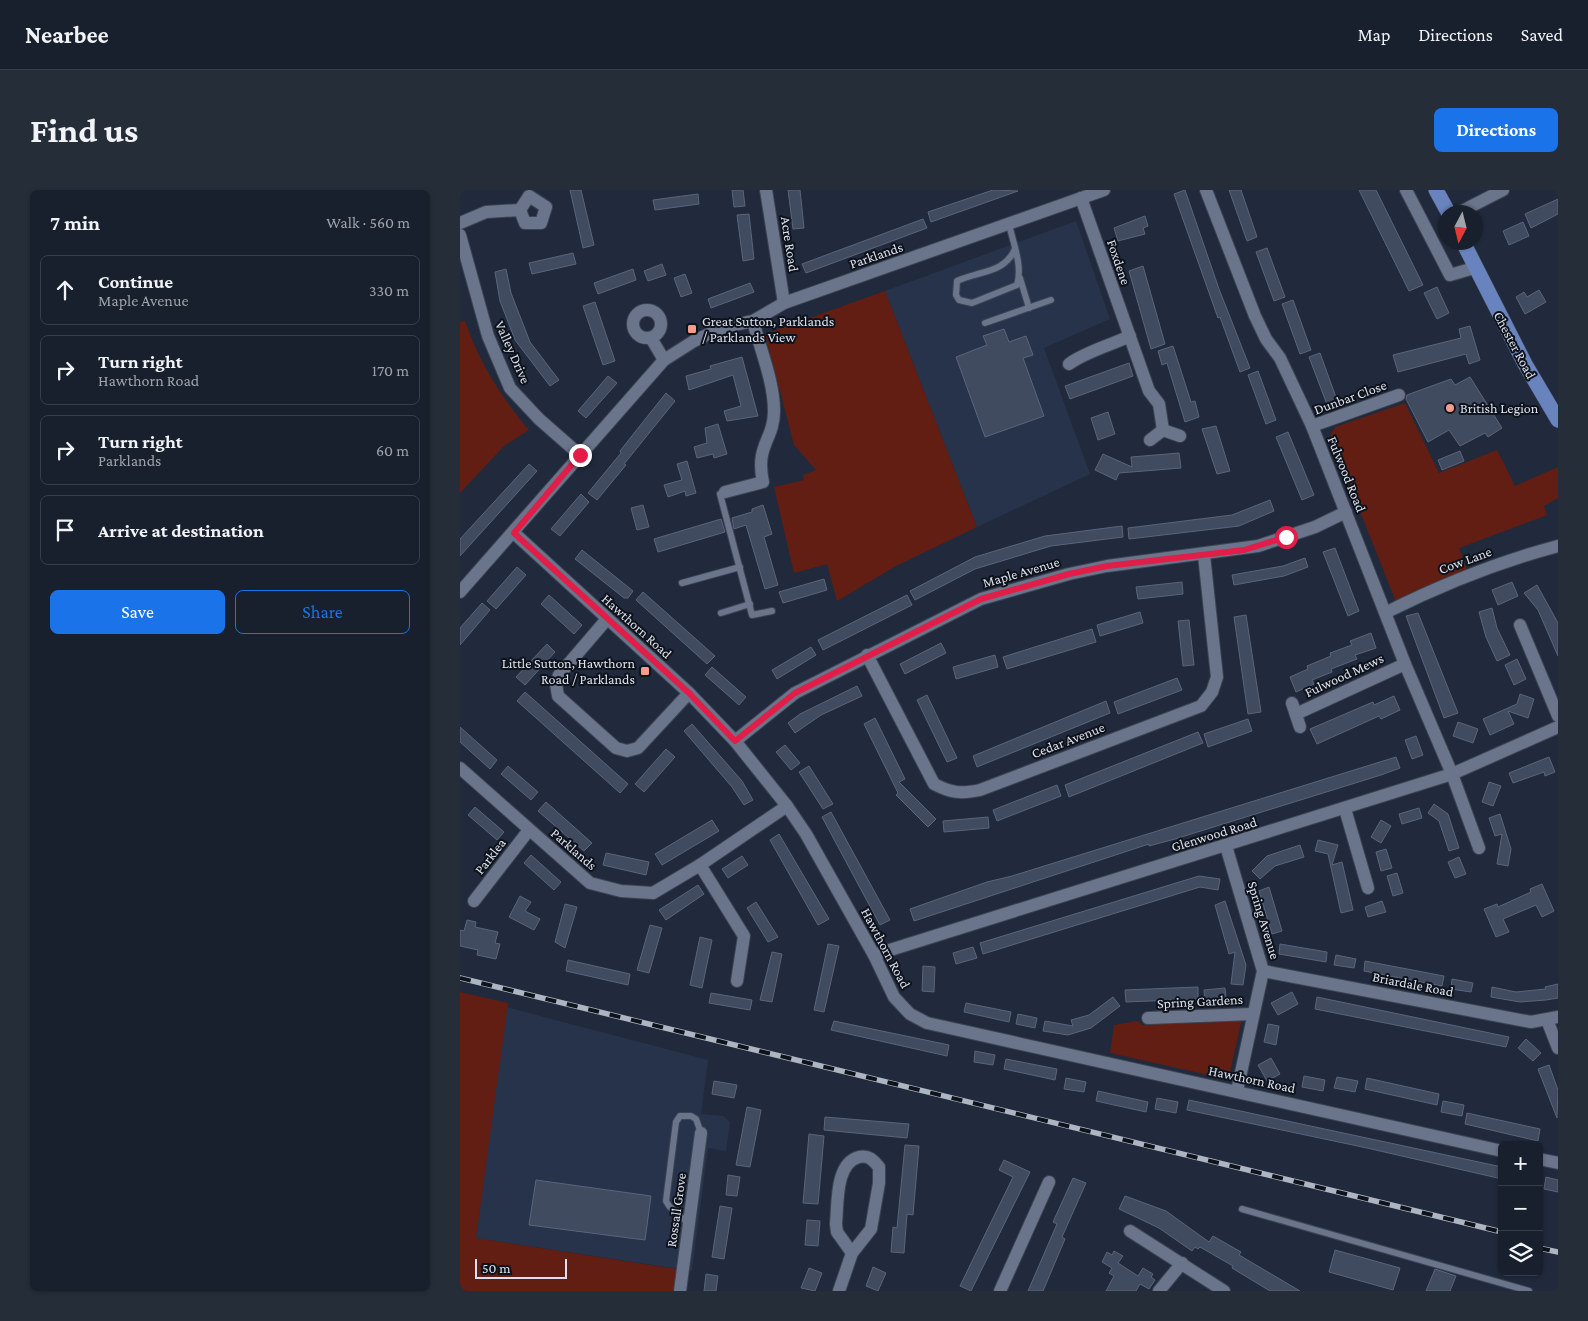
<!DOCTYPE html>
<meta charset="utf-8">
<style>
body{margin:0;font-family:"Crimson Pro",serif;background:#252d39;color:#f1f3f6}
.controls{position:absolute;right:15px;bottom:15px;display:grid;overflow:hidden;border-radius:8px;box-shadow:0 1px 4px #0004}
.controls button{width:45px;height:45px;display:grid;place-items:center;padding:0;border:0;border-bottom:1px solid #363e49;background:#18202d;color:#f1f3f6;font:25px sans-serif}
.compass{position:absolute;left:978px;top:15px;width:45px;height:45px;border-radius:50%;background:#18202d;box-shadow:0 1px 4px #0004;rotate:187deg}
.scale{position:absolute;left:15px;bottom:12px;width:92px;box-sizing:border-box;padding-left:5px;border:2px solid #dbe1ed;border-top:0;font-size:14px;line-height:18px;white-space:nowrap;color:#dbe1ed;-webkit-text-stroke:4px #0e121b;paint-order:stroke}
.stop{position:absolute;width:15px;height:15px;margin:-11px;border:4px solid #e11d48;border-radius:50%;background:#fff}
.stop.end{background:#e11d48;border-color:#fff;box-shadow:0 1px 5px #0008}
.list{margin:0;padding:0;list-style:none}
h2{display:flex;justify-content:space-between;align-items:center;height:65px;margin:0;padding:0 20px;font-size:21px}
h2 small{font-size:16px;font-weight:400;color:#9fa3aa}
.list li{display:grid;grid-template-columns:32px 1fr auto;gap:15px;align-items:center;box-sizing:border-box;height:70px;margin:0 10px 10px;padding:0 10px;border:1px solid #363e49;border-radius:8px}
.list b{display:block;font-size:19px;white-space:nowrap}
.list p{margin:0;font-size:16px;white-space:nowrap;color:#9fa3aa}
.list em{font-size:16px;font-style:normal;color:#9fa3aa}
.actions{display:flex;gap:10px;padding:15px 20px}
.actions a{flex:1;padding:11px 0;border:1px solid #1a73e8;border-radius:8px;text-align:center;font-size:18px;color:#1a73e8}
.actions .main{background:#1a73e8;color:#fff}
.icon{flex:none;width:28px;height:28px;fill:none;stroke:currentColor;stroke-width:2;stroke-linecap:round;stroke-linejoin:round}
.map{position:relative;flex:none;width:1098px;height:1101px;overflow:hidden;border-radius:8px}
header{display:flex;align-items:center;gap:30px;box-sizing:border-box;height:70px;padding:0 25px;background:#18202d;border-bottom:1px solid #363e49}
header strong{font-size:24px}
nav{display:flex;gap:28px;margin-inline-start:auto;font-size:18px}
.intro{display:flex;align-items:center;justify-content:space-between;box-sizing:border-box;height:120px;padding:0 30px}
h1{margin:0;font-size:35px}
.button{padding:12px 22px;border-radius:8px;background:#1a73e8;color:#fff;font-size:18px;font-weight:700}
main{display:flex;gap:30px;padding:0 30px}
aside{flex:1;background:#18202d;border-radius:8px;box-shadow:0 1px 4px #0004}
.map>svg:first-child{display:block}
.built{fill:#27334a}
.green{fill:#621e12}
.building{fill:#414b60;stroke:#5a657a}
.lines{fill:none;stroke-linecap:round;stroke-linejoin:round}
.lane-casing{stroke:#3c4453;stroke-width:8}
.street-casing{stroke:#3c4453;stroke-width:14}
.primary-casing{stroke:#3c4453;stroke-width:16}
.lane{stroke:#6a758b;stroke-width:6}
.street{stroke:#6a758b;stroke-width:12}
.primary{stroke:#6883bd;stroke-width:15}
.rail-casing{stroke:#adb4c2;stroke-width:5.5}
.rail{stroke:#0e121b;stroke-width:4;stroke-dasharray:11;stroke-linecap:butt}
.route{stroke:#e11d48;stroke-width:6}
.poi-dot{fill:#f49d8c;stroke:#0e121b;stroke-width:2}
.labels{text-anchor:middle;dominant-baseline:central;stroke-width:4;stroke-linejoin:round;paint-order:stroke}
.street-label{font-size:14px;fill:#dbe1ed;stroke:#0e121b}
.poi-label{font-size:14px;fill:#dbe1ed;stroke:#0e121b;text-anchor:start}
</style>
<header>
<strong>Nearbee</strong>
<nav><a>Map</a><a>Directions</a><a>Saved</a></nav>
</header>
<div class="intro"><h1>Find us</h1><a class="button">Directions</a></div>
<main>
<aside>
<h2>7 min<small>Walk · 560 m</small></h2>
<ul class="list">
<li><svg class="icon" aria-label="ahead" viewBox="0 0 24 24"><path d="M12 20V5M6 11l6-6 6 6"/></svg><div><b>Continue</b><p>Maple Avenue</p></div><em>330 m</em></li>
<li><svg class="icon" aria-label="right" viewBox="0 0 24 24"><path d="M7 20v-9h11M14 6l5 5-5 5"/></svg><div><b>Turn right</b><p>Hawthorn Road</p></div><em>170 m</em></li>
<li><svg class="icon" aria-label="right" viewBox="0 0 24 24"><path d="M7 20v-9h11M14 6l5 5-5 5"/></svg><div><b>Turn right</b><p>Parklands</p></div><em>60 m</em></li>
<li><svg class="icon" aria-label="arrive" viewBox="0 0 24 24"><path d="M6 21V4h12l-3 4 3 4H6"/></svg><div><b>Arrive at destination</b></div></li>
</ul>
<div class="actions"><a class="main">Save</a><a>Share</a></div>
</aside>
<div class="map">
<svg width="1098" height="1101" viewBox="0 0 1098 1101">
<rect width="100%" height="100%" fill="#202a3c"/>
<g class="built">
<path d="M616,31L650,129L584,158L630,284L517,337L425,101Z"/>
<path d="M46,817L248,870L241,924L263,926L270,932L266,961L248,958L232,1081L16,1048Z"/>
</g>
<g class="green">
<path d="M425,101L517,337L436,376L377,411L367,374L334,383L314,297L344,290L343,285L356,280L334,255L305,144Z"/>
<path d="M5,131C19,172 41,207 69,240L44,256L0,303V132Z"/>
<path d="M945,213L979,283L1037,260L1055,296L1098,277V308L1084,316L1087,325L999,358L1007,380L978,391L936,412L870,246L875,237Z"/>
<path d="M0,802L48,813L16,1048L223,1080L220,1101H0Z"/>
<path d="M782,828L770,882L762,888L650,863L654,835L678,831L682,835Z"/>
</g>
<g class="building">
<path d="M110,0H121L134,55L123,58Z"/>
<path d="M272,0H283L285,16L274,17Z"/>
<path d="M328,0H340L344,38L333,39Z"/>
<path d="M533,0L558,1L471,32L468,22Z"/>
<path d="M725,0L759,99L790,178L780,182L760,127L758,128L714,4Z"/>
<path d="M769,0H781L797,47L787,51Z"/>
<path d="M899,0H916L963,95L949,101Z"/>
<path d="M238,4L239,14L195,20L193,10Z"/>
<path d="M1098,9V24L1071,38L1065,24Z"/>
<path d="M289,24L294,69L283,71L277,25Z"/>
<path d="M685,26L688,36L683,38L685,44L658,51L654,38Z"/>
<path d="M463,29L467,38L346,83L342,74Z"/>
<path d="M1063,32L1069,46L1049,55L1043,41Z"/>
<path d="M807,58L825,107L814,111L796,62Z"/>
<path d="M113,63L116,74L72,84L69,73Z"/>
<path d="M202,74L206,85L188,91L184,81Z"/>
<path d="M683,76L705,154L691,159L669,81Z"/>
<path d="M46,79L51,103L70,152L99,190L90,196L55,150L40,111L35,82Z"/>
<path d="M173,79L176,90L138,104L134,93Z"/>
<path d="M225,84L232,103L221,107L214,88Z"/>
<path d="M290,93L294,102L251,118L248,109Z"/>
<path d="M977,97L989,123L977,129L964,103Z"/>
<path d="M1079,100L1086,112L1065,124L1056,107L1064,102L1067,107Z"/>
<path d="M833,110L851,160L840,164L822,114Z"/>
<path d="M135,112L155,171L143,175L123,116Z"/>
<path d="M1010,136L1020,170L1009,174L1006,164L938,182L933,165L1001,148L999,139Z"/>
<path d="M544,139L549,152L566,146L573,165L563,168L584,226L525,247L496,167L527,155L523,146Z"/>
<path d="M713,156L731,212L735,211L739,227L725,232L707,173L702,175L698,161Z"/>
<path d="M860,163L878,213L868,217L849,167Z"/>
<path d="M282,167L298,226L267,231L264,221L281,216L273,185L229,200L226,186L251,179L250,176Z"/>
<path d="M669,173L673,186L610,209L605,196Z"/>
<path d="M798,181L816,230L806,234L788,185Z"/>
<path d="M148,186L157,193L126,228L118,221Z"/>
<path d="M1010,187L1042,238L1028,247L1025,243L1000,256L989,240L968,252L946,209L947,205L991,189L995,195Z"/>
<path d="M206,203L215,211L164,274L166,275L137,310L128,303L161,263L160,261Z"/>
<path d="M648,222L655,244L638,250L631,228Z"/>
<path d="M258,234L267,264L254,268L253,264L237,268L234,257L247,253L245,238Z"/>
<path d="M756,236L770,281L757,284L742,239Z"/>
<path d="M828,242L854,305L842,310L816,247Z"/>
<path d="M1000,261L1004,271L982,280L978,270Z"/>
<path d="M719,263L721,278L659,283L656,290L635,280L643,264L672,277L671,267Z"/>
<path d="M227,271L236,303L226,306L225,301L208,307L204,295L222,290L217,274Z"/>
<path d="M69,274L77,281L0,366V349Z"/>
<path d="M121,304L129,312L100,346L91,339Z"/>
<path d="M810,310L814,321L779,336L669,349L668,338L772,325Z"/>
<path d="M183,315L189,337L177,340L171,318Z"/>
<path d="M303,315L312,344L304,347L318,395L305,399L286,335L274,339L272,328L292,322V319Z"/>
<path d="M261,329L265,342L198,362L194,349Z"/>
<path d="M662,336L663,347L591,356L515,379L455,410L450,401L515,367L585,346Z"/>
<path d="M875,358L899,421L888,426L863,362Z"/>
<path d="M122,360L173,401L168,408H164L115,369Z"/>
<path d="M845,368L848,377L824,386L774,395L772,385L823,376Z"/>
<path d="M57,377L66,385L36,419L27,411Z"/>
<path d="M364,389L367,400L323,413L319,402Z"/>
<path d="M722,392L723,404L678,409L676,397Z"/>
<path d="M1052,392L1058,406L1038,415L1032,400Z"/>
<path d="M1077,395L1098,433V466L1078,420L1064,403Z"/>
<path d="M183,402L255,466L247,474L176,410Z"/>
<path d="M89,405L122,435L114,444L81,414Z"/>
<path d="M447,405L452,415L363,460L358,450Z"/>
<path d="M22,413L30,420L0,455V438Z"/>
<path d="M1032,418L1037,438L1050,465L1037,471L1026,447L1019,422Z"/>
<path d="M680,422L683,433L640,446L637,435Z"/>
<path d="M958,423L998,523L984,528L946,426Z"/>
<path d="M786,425L801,522L788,524L774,427Z"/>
<path d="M729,430L734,475L723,476L718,431Z"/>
<path d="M632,439L636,452L547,479L543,467Z"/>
<path d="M911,443L916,458L895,465L897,469L871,479L872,482L852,490L854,494L836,502L830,487L848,479L847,476L871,466L870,463L892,455L890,451Z"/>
<path d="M481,453L486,463L445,484L440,474Z"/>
<path d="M87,454L95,462L65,495L56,487Z"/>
<path d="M351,457L356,465L317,489L312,480Z"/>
<path d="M535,465L538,477L496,489L493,477Z"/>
<path d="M1057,469L1066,489L1054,495L1045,475Z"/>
<path d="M252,477L286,507L279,515L245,485Z"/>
<path d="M717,488L722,500L658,524L654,512Z"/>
<path d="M397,496L402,506L361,525L335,543L328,533L340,524Z"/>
<path d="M65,502L168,594L160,603L57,511Z"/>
<path d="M1060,504L1074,509L1068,528L1048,521L1054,534L1030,545L1023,529L1057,514Z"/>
<path d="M467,505L497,568L487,572L457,510Z"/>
<path d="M934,506L940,520L921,529L919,526L857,554L850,539L913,512L914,515Z"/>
<path d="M646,511L650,523L517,577L513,566Z"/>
<path d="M415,528L445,589L439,592L476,629L468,637L436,605L438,603L404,534Z"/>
<path d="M788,529L792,541L748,557L744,544Z"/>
<path d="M998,532L1018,539L1013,553L993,546Z"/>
<path d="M232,534L282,591L293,610L284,615L272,597L224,541Z"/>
<path d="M0,537L37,570L30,579L0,552Z"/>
<path d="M738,542L743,553L609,607L605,595Z"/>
<path d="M956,546L963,565L952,569L945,550Z"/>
<path d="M325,555L340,573L331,580L316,562Z"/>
<path d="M206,559L215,567L184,602L175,594Z"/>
<path d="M936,567L940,578L921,585L715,649L689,656V654L454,731L450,719L527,692L552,686Z"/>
<path d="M1089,567L1095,582L1085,586L1084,582L1053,593L1049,583Z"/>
<path d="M48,576L78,602L71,610L41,584Z"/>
<path d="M349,576L373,614L363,619L339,582Z"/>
<path d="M1029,592L1041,596L1033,616L1022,612Z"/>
<path d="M597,595L601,606L537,631L533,620Z"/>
<path d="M86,612L132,653L124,661L78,621Z"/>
<path d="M974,614L988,624L999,658L989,661L979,631L968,623Z"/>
<path d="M15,617L44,642L37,650L8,625Z"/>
<path d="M959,618L962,628L942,634L939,624Z"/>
<path d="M371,622L430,730L420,735L362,627Z"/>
<path d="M1040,624L1051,659L1048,676L1037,674L1042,644L1035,646L1029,628Z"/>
<path d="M528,627L529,638L484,642L483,631Z"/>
<path d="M252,630L259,641L202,675L195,664Z"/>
<path d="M921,630L931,636L921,653L911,647Z"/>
<path d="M319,644L369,729L358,735L310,650Z"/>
<path d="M858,650L878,655L872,675L882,672L893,720L881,723L868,664L855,661Z"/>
<path d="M840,655L844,667L815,676L800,689L792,681L807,666Z"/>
<path d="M926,659L932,678L921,681L916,662Z"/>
<path d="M146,663L189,672L186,685L143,675Z"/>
<path d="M71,665L101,692L94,700L64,673Z"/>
<path d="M282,666L288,675L268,688L262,679Z"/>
<path d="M999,667L1006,684L995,688L988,672Z"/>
<path d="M937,683L943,703L933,706L927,686Z"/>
<path d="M739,686L760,689L758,700L740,697L523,764L520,753Z"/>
<path d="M1082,694L1094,721L1082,727L1076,715L1043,729L1049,742L1036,747L1024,719L1037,714L1038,717L1071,702L1070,699Z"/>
<path d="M238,695L244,704L206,730L199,720Z"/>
<path d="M809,697L822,741L812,744L799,701Z"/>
<path d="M60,706L71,712L65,721L80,729L74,740L49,727Z"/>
<path d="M765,711L786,775L783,795L771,794L775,762L769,764L755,715Z"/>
<path d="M922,711L926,722L908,727L905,717Z"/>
<path d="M296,712L318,747L308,752L287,718Z"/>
<path d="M105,714L117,717L105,758L95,752Z"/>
<path d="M7,730L16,732L15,737L38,742L35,753L40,754L36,769L17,765L18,760L0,756V740L4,741Z"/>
<path d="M190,735L202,738L189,783L177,780Z"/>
<path d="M240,747L252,750L242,798L230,795Z"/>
<path d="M368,754L379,756L364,822L354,820Z"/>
<path d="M820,754L867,762L866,772L819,764Z"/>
<path d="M513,757L517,768L496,774L493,763Z"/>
<path d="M312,762L322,764L312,812L300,810Z"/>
<path d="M876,765L896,769L894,778L874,775Z"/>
<path d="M108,770L170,784L168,795L106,781Z"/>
<path d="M905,771L984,786L982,796L904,781Z"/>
<path d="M463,776L475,777L474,802L462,801Z"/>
<path d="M992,789L1013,793L1011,802L991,799Z"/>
<path d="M1098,794V808L1086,810L1060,812L1031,807L1032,797L1056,802L1086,799L1085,797Z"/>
<path d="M738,797V809L666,812L665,800Z"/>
<path d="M765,798L766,808L745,810L744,800Z"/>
<path d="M832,802L838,814L818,825L811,813Z"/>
<path d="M251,803L292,810L290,820L249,813Z"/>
<path d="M653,807L660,816L631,838L608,845L583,841L585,831L613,836L611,830L629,825Z"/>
<path d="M857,807L1049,847L1046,857L855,819Z"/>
<path d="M506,813L551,822L549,832L504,822Z"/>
<path d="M558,824L577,828L575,838L556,834Z"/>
<path d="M374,831L489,855L487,866L371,840Z"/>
<path d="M808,834L819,836L816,855L804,852Z"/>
<path d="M1066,849L1081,863L1073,871L1058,858Z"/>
<path d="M515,861L535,865L533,875L514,872Z"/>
<path d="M811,868L820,884L807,891L798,875Z"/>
<path d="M546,869L597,879L595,890L544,879Z"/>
<path d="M1089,875L1098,900L1097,928L1078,879Z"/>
<path d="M844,886L865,890L863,901L842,897Z"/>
<path d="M877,887L898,891L895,902L874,898Z"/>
<path d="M606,888L626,892L624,902L604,899Z"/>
<path d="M907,888L979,904L977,915L905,899Z"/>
<path d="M254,891L277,895L274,908L252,904Z"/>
<path d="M638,901L688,912L686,922L636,911Z"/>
<path d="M697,908L718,912L716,923L695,919Z"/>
<path d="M729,910L1042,977V989L907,958L727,920Z"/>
<path d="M983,911L1004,915L1002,926L981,922Z"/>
<path d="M287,917L301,920L290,977L276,975Z"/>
<path d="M1007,923L1080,939L1078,951L1005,934Z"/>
<path d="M365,927L449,934L447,948L364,940Z"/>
<path d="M349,944L364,946L358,1014L343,1013Z"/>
<path d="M445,955L459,956L453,1025L447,1024L444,1063L431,1062L433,1037L437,1038Z"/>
<path d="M544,970L570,982L511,1101L500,1096L553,987L539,980Z"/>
<path d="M268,985L280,987L277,1006L266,1005Z"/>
<path d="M1086,987L1098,990V1002L1084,999Z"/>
<path d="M613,988L626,993L602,1047L605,1049L583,1101H568L597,1034L593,1032Z"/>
<path d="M76,990L191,1006L185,1050L69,1035Z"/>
<path d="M665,1006L706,1021L749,1052L753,1046L781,1062L779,1065L840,1101H810L772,1078L773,1076L740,1057L738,1059L735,1057L732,1061L699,1038L659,1019Z"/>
<path d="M260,1016L272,1018L264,1069L252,1067Z"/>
<path d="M347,1030L360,1031L358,1056L345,1055Z"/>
<path d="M875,1060L940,1078L933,1100L869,1082Z"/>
<path d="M654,1061L663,1066L658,1073L678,1086L683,1078L693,1084L691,1087L695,1090L689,1099L680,1094L676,1101H646L654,1086L649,1083L652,1078L642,1072L647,1062L652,1065Z"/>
<path d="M413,1077L426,1083L418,1101L406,1096Z"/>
<path d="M349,1078L362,1083L355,1101L341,1098Z"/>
<path d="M975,1079L996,1086L990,1101H966Z"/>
<path d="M246,1084L258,1086L256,1101H244Z"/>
</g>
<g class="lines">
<defs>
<g id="lane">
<path d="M549,34C553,53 563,76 557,95L512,113L499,110L496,105L497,91C519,81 545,83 555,59"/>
<path d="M560,88L569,118"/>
<path d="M525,133L591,110"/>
<path d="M264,303L260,304L292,425L312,421"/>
<path d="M222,393L280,377"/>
<path d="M261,423L290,414"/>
<path d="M782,1019L1069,1101"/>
<path d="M228,1033L209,1016L206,1011L216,932L220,926H231L236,929L241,943"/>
</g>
<g id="street">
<path d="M306,0L324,113"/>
<path d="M746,0L795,126L806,149L820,168L852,236L945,474L992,584L1019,658"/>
<path d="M946,0L990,85L1014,78"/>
<path d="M69,6L86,17L81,33H65L60,20Z"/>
<path d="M621,8L689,201L699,214L703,240L720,246"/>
<path d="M1000,22L1043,0"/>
<path d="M0,33L26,22L60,20"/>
<path d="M0,45L28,146L50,198L79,229L120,265"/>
<circle cx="187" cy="134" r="14"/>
<path d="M191,148L204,170"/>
<path d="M609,174C625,162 651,155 670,146"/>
<path d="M852,236L939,205"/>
<path d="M690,250L703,240"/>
<path d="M265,302L303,292C295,255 314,250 314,221C314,191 300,159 293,131"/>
<path d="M54,343L229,503L275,551L327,616L346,644L414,765L434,807L450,824L467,833L1042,961"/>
<path d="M0,402L204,170L234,151L264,137L293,131L324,113L644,0"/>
<path d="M927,422C983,394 1038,372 1098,356"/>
<path d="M147,429L99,485L96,494L98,506L156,558L167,561L178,558L229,503"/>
<path d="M1060,435L1098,526"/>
<path d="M407,465L474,594C491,603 501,604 520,600L741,516L752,502L757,487L744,365"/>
<path d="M832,513L840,537"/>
<path d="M836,524L945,474"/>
<path d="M275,551L335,503L521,409L609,384L647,376L798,356L855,337L886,322"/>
<path d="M0,578L130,693L161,701L193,703L240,675L327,616"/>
<path d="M885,619L908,698"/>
<path d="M766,656L803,781L777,901"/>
<path d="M240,675L284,746L277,791"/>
<path d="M14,711L69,640"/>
<path d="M414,765L992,584L1098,537"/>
<path d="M803,781L1071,832L1098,827"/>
<path d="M688,828L792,824"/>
<path d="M1087,830L1098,858"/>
<path d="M1079,969L1098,973"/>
<path d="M670,1041L764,1101"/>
<path d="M220,1101L241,943"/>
<path d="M379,1101L392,1063L411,1039L419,993V977C413,970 409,965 399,967C375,973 378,1014 376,1034L377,1042L392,1063"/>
<path d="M540,1101L589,992"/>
<path d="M699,1101L722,1073"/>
</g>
<g id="primary">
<path d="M976,0L988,22"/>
<path d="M1003,52L1065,174L1098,230"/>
</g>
</defs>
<use href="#lane" class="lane-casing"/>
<use href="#street" class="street-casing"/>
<use href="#primary" class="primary-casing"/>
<use href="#lane" class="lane"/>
<use href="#street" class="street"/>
<use href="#primary" class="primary"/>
<defs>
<g id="rail">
<path d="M0,788L1042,1042"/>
<path d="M1079,1058L1098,1062"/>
</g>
</defs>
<use href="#rail" class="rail-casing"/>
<use href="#rail" class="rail"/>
</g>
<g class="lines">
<path class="route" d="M120,265L54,343L229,503L275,551L335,503L521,409L609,384L647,376L784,360L826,347"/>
</g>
<g class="poi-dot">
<rect x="227" y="134" width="10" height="10" rx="2.5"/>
<circle cx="990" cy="218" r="5"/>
<rect x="180" y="476" width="10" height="10" rx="2.5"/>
</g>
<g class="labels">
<g class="street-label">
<text transform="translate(330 54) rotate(81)">Acre Road</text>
<text transform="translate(416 65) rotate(-19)">Parklands</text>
<text transform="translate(659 72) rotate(71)">Foxdene</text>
<text transform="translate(1055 155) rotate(62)">Chester Road</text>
<text transform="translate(53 162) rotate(66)">Valley Drive</text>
<text transform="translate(890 207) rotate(-20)">Dunbar Close</text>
<text transform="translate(887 284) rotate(68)">Fulwood Road</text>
<text transform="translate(1005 370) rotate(-20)">Cow Lane</text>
<text transform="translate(561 382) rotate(-16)">Maple Avenue</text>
<text transform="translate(177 436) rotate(42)">Hawthorn Road</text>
<text transform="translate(884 485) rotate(-25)">Fulwood Mews</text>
<text transform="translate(608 550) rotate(-21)">Cedar Avenue</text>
<text transform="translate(754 644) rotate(-17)">Glenwood Road</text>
<text transform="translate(114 659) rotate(41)">Parklands</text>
<text transform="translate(30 666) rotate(-52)">Parklea</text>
<text transform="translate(804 730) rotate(73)">Spring Avenue</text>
<text transform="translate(426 758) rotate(62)">Hawthorn Road</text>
<text transform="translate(953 794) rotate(11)">Briardale Road</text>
<text transform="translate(740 811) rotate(-3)">Spring Gardens</text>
<text transform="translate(792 889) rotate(12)">Hawthorn Road</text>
<text transform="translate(216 1020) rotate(-82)">Rossall Grove</text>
</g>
<g class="poi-label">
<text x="242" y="131">Great Sutton, Parklands<tspan x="242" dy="16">/ Parklands View</tspan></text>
<text x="1000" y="218">British Legion</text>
<text x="175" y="473" text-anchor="end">Little Sutton, Hawthorn<tspan x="175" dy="16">Road / Parklands</tspan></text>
</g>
</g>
</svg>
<div class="controls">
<button>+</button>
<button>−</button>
<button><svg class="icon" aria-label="layers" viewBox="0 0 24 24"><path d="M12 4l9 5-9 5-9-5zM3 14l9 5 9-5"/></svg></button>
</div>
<svg class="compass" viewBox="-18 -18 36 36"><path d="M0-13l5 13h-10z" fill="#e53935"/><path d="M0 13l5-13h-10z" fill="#9fa3aa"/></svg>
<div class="scale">50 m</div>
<div class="stop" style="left:826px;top:347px"></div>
<div class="stop end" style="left:120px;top:265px"></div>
</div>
</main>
